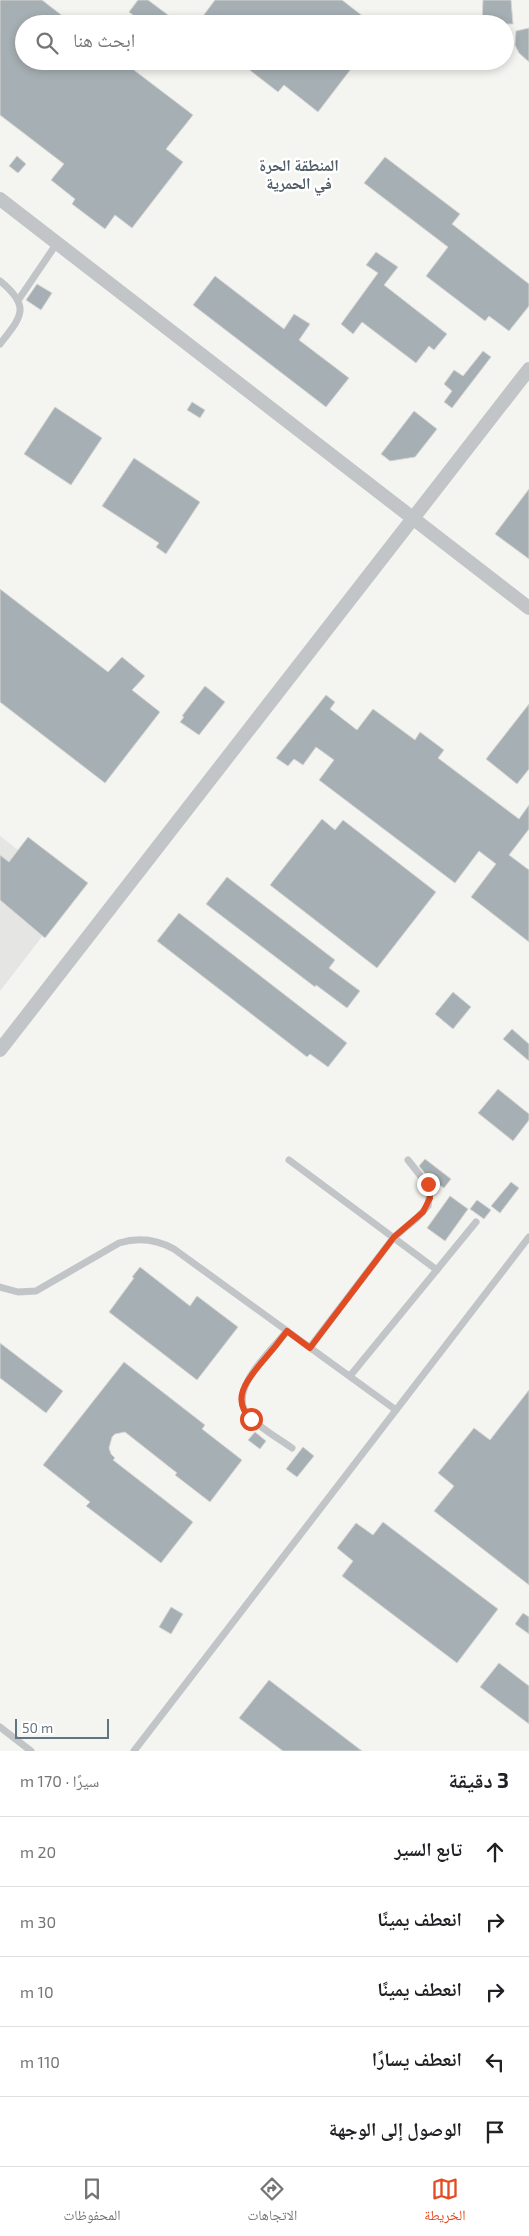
<!DOCTYPE html>
<html lang="ar">
<meta charset="utf-8">
<style>
body{margin:0;font-family:"Exo 2","Noto Naskh Arabic",sans-serif;background:#f2f2f2;color:#202124;direction:rtl}
.scale{position:absolute;left:15px;bottom:12px;width:94px;box-sizing:border-box;padding-left:5px;border:2px solid #637481;border-top:0;font-size:14px;line-height:18px;white-space:nowrap;color:#637481;-webkit-text-stroke:4px #fff;paint-order:stroke}
.stop{position:absolute;width:15px;height:15px;margin:-11px;border:4px solid #e24c22;border-radius:50%;background:#fff}
.stop.end{background:#e24c22;border-color:#fff;box-shadow:0 1px 5px #0008}
.list{margin:0;padding:0;list-style:none}
h2{display:flex;justify-content:space-between;align-items:center;height:65px;margin:0;padding:0 20px;font-size:21px}
h2 small{font-size:16px;font-weight:400;color:#757577}
.list li{display:grid;grid-template-columns:32px 1fr auto;gap:15px;align-items:center;box-sizing:border-box;height:70px;padding:0 20px;border-top:1px solid #e0e0e0}
.list b{display:block;font-size:19px;white-space:nowrap}
.list em{font-size:16px;font-style:normal;color:#757577}
.icon{flex:none;width:28px;height:28px;fill:none;stroke:currentColor;stroke-width:2;stroke-linecap:round;stroke-linejoin:round}
.map{position:relative;flex:none;width:529px;height:1751px;overflow:hidden;direction:ltr}
.search{position:absolute;background:#fff;box-shadow:0 2px 8px #0003;left:15px;right:15px;top:15px;height:55px;display:flex;align-items:center;gap:12px;box-sizing:border-box;padding:0 18px;border-radius:28px;color:#757577;font-size:19px}
.sheet{height:415px;background:#fff}
nav{display:flex;justify-content:space-around;align-items:center;box-sizing:border-box;height:70px;border-top:1px solid #e0e0e0;background:#fff;font-size:14px;color:#757577}
nav a{display:grid;justify-items:center;gap:2px}
nav .on{color:#e24c22}
.map>svg:first-child{display:block}
.built{fill:#e5e6e4}
.building{fill:#a6afb3;stroke:#d5d5d3}
.lines{fill:none;stroke-linecap:round;stroke-linejoin:round}
.lane{stroke:#c1c5c8;stroke-width:7}
.street{stroke:#c1c5c8;stroke-width:14}
.route{stroke:#e24c22;stroke-width:6}
.labels{text-anchor:middle;dominant-baseline:central;stroke-width:5;stroke-linejoin:round;paint-order:stroke}
.neighbourhood-label{font-size:16px;font-weight:bold;fill:#515d66;stroke:#fff}
</style>
<div class="map">
<svg width="529" height="1751" viewBox="0 0 529 1751">
<rect width="100%" height="100%" fill="#f4f4f0"/>
<path class="built" d="M0,836L75,894L0,991Z"/>
<g class="building">
<path d="M0,0H42L73,24H24V61H122L193,115L166,149L183,162L132,228L115,215L105,229L72,204L75,199L51,180L64,164L0,115Z"/>
<path d="M138,0H148L172,18L168,24H145L129,12Z"/>
<path d="M215,0H342L373,24H197Z"/>
<path d="M483,0H511L513,24H482Z"/>
<path d="M529,28V62L519,53L515,45L516,31Z"/>
<path d="M238,61H357L318,112L284,85L278,92Z"/>
<path d="M17,156L26,164L18,173L9,166Z"/>
<path d="M385,157L460,214L452,224L529,284V306L509,331L489,316L485,321L426,276L448,247L364,183Z"/>
<path d="M376,252L398,267L384,285L447,334L434,350L429,346L416,363L362,322L353,334L341,324L378,273L366,265Z"/>
<path d="M215,276L284,329L294,314L310,324L299,340L349,378L326,407L193,305Z"/>
<path d="M37,284L52,293L41,310L26,300Z"/>
<path d="M483,351L491,357L452,408L444,402L452,391L444,384L454,370L463,376Z"/>
<path d="M192,402L205,410L200,418L187,410Z"/>
<path d="M55,407L102,438L71,485L24,454Z"/>
<path d="M414,411L437,429L415,457L390,461L381,454Z"/>
<path d="M134,458L200,502L166,554L156,547L159,543L102,506Z"/>
<path d="M529,489V559L495,534Z"/>
<path d="M0,589L108,672L122,657L145,676L132,690L160,712L105,783L0,702Z"/>
<path d="M205,686L225,702L199,735L180,722L184,717L182,716Z"/>
<path d="M326,695L335,702L330,709L357,730L373,709L415,740L420,732L444,750L438,758L519,819L529,805V829L509,855L529,870V942L471,897L496,864L479,851L455,883L319,780L334,760L316,747L303,765L294,759L288,766L276,758Z"/>
<path d="M529,704V769L517,784L486,759Z"/>
<path d="M322,819L335,830L343,820L436,892L377,968L270,885Z"/>
<path d="M28,837L88,883L45,938L0,900V855L9,862Z"/>
<path d="M227,877L335,960L329,968L360,991L347,1008L316,985L315,987L206,904Z"/>
<path d="M179,913L347,1043L328,1067L310,1054L307,1057L157,941Z"/>
<path d="M453,992L471,1007L453,1029L435,1014Z"/>
<path d="M512,1029L529,1044V1061L503,1039Z"/>
<path d="M498,1089L529,1114V1120L513,1141L478,1113Z"/>
<path d="M425,1159L451,1179L444,1188L427,1176L419,1166Z"/>
<path d="M511,1182L519,1188L500,1213L491,1206Z"/>
<path d="M450,1196L468,1209L445,1241L427,1228Z"/>
<path d="M477,1200L491,1210L484,1219L470,1209Z"/>
<path d="M140,1267L190,1306L197,1296L238,1327L197,1380L109,1312L134,1278L132,1277Z"/>
<path d="M0,1343L63,1391L46,1413L0,1378Z"/>
<path d="M124,1362L205,1425L202,1429L242,1460L210,1502L175,1475L177,1473L125,1432L115,1434L112,1437L109,1448L111,1454L115,1458L113,1460L193,1522L161,1563L86,1506L90,1502L43,1465Z"/>
<path d="M529,1390V1585L434,1511L454,1486L438,1473L474,1428L490,1440Z"/>
<path d="M255,1432L266,1441L260,1449L248,1440Z"/>
<path d="M303,1447L314,1456L297,1477L286,1469Z"/>
<path d="M383,1522L498,1609L457,1663L342,1576L353,1561L337,1548L356,1523L373,1535Z"/>
<path d="M171,1607L183,1614L171,1634L159,1627Z"/>
<path d="M523,1613L529,1617V1634L515,1624Z"/>
<path d="M499,1663L529,1686V1724L480,1687Z"/>
<path d="M269,1680L362,1751H283L239,1718Z"/>
</g>
<g class="lines">
<g class="lane">
<path d="M0,281C32,307 21,317 0,344"/>
<path d="M19,299L57,243"/>
<path d="M289,1160L437,1270"/>
<path d="M0,1287L18,1292L36,1291L119,1243C139,1237 156,1239 174,1249L396,1410"/>
<path d="M287,1331C272,1350 226,1391 248,1415C259,1428 278,1438 292,1448"/>
<path d="M310,1347L394,1237L417,1218L428,1206L430,1191L427,1184L408,1160"/>
<path d="M350,1376L476,1222"/>
<path d="M0,1727L31,1751"/>
<path d="M134,1751L529,1237"/>
</g>
<g class="street">
<path d="M0,199L529,608"/>
<path d="M0,1050L529,369"/>
</g>
</g>
<g class="lines">
<path class="route" d="M251,1419C230,1399 248,1379 262,1362C271,1352 279,1342 287,1331L310,1348L394,1237L423,1212L430,1198L428,1184"/>
</g>
<g class="labels">
<g class="neighbourhood-label">
<text x="299" y="164">المنطقة الحرة<tspan x="299" dy="18">في الحمرية</tspan></text>
</g>
</g>
</svg>
<div class="scale">50 m</div>
<div class="stop" style="left:251px;top:1419px"></div>
<div class="stop end" style="left:428px;top:1184px"></div>
<div class="search"><svg class="icon" aria-label="search" viewBox="0 0 24 24"><circle cx="10" cy="10" r="6"/><path d="M15 15l6 6"/></svg>ابحث هنا</div>
</div>
<section class="sheet">
<h2>3 دقيقة<small>سيرًا · 170 m</small></h2>
<ul class="list">
<li><svg class="icon" aria-label="ahead" viewBox="0 0 24 24"><path d="M12 20V5M6 11l6-6 6 6"/></svg><div><b>تابع السير</b></div><em>20 m</em></li>
<li><svg class="icon" aria-label="right" viewBox="0 0 24 24"><path d="M7 20v-9h11M14 6l5 5-5 5"/></svg><div><b>انعطف يمينًا</b></div><em>30 m</em></li>
<li><svg class="icon" aria-label="right" viewBox="0 0 24 24"><path d="M7 20v-9h11M14 6l5 5-5 5"/></svg><div><b>انعطف يمينًا</b></div><em>10 m</em></li>
<li><svg class="icon" aria-label="left" viewBox="0 0 24 24"><path d="M17 20v-9H6M10 6l-5 5 5 5"/></svg><div><b>انعطف يسارًا</b></div><em>110 m</em></li>
<li><svg class="icon" aria-label="arrive" viewBox="0 0 24 24"><path d="M6 21V4h12l-3 4 3 4H6"/></svg><div><b>الوصول إلى الوجهة</b></div></li>
</ul>
</section>
<nav>
<a class="on"><svg class="icon" aria-label="map" viewBox="0 0 24 24"><path d="M3 6l6-2 6 2 6-2v14l-6 2-6-2-6 2zM9 4v14M15 6v14"/></svg>الخريطة</a>
<a><svg class="icon" aria-label="directions" viewBox="0 0 24 24"><path d="M12 3l9 9-9 9-9-9zM9 14v-3h6M13 9l2 2-2 2"/></svg>الاتجاهات</a>
<a><svg class="icon" aria-label="saved" viewBox="0 0 24 24"><path d="M7 4h10v16l-5-4-5 4z"/></svg>المحفوظات</a>
</nav>
